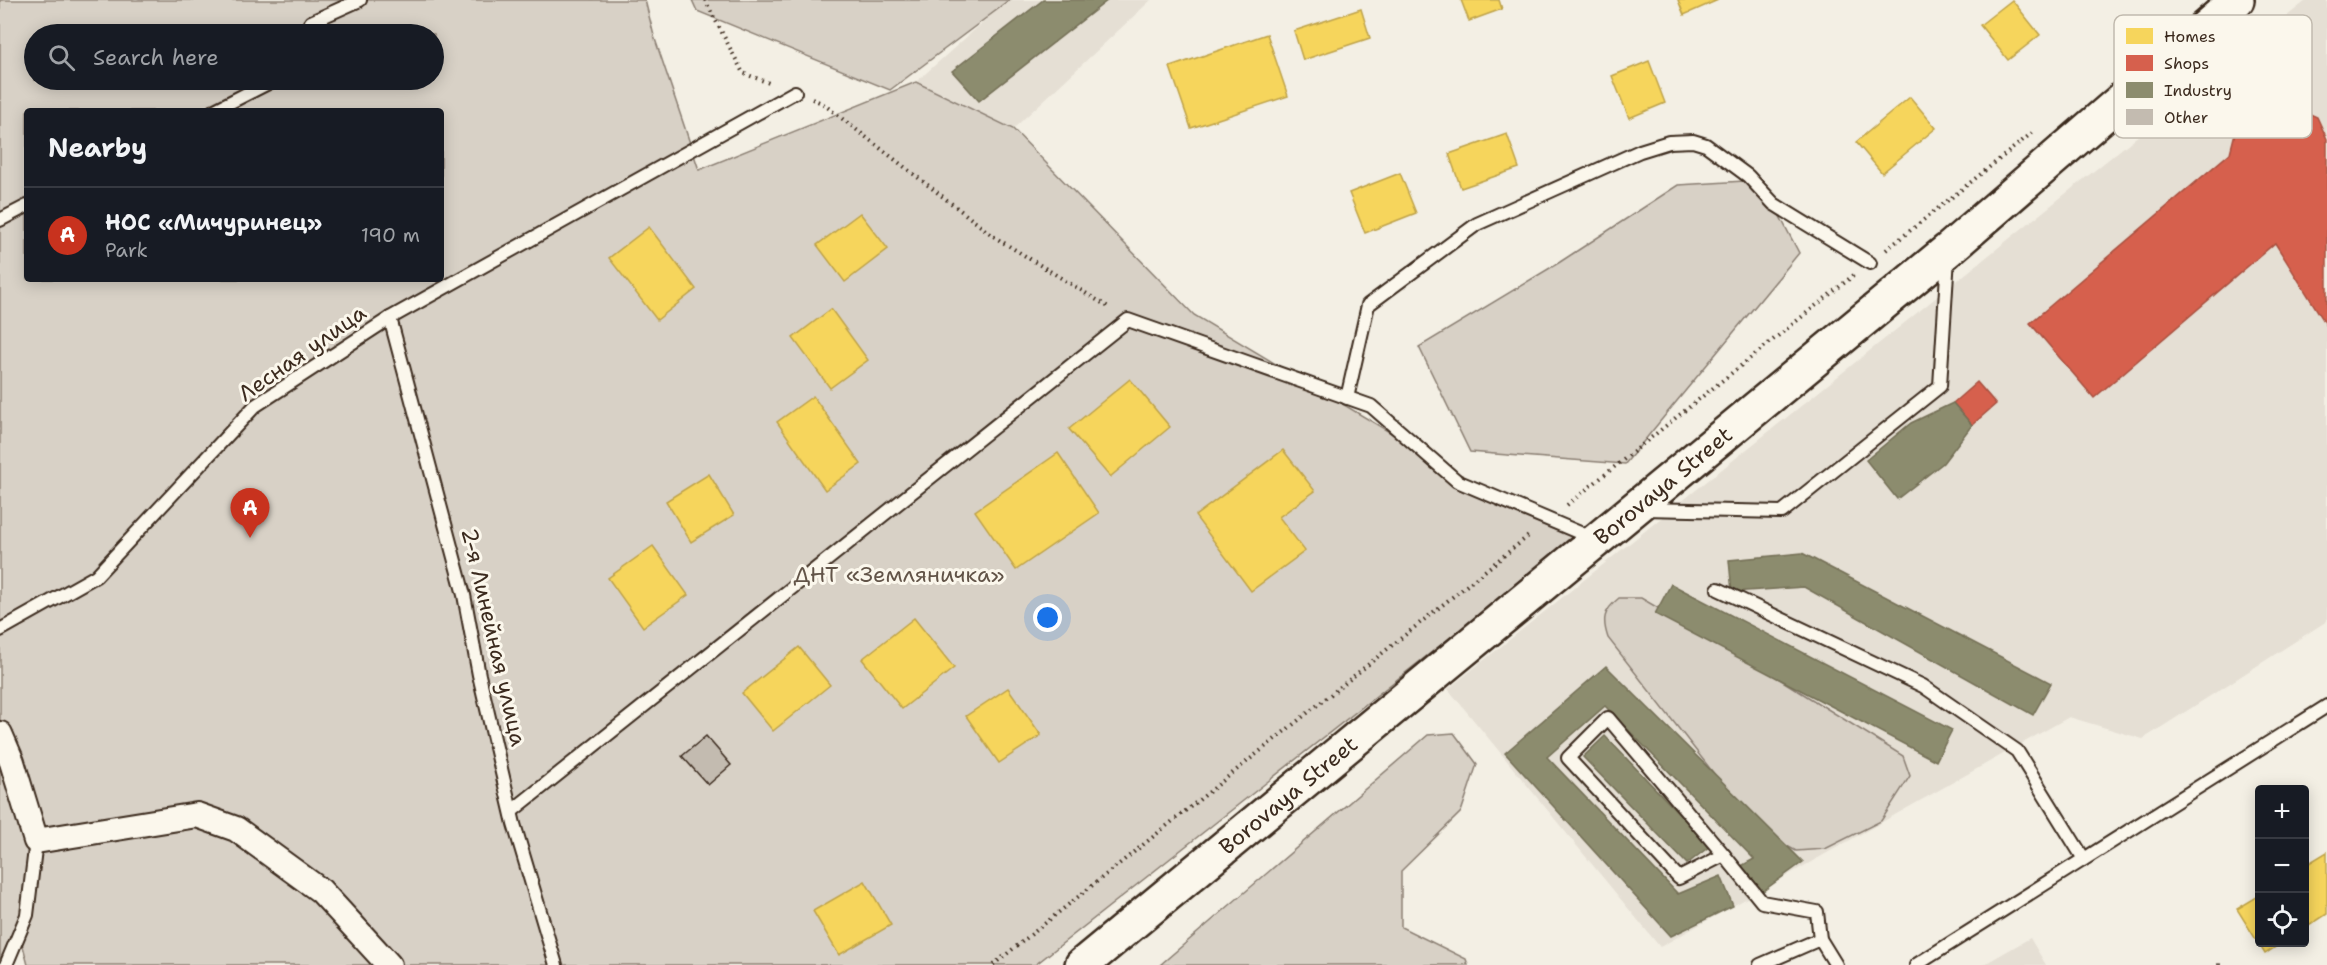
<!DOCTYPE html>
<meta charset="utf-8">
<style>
body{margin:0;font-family:"Shantell Sans",sans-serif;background:#20242c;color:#f1f3f6}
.controls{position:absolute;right:18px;bottom:18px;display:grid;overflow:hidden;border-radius:6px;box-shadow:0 3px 15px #0003}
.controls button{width:54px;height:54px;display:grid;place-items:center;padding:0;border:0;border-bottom:2px solid #363941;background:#171b24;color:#f1f3f6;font:30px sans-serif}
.you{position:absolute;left:1048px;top:618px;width:21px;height:21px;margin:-15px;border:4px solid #fff;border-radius:50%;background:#1a73e8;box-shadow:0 0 0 9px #1a73e833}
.badge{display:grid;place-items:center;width:39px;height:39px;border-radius:50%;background:#c8321e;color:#fff;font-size:20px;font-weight:700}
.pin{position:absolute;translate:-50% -50px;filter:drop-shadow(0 2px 3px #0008)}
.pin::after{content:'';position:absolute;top:32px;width:21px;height:18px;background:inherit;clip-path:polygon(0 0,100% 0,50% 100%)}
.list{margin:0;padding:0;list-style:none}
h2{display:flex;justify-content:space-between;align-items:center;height:78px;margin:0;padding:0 24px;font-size:26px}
h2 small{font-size:20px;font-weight:400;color:#9ea1a6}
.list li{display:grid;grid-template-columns:39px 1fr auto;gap:18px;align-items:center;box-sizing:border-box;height:96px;padding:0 24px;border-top:2px solid #363941}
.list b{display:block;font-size:22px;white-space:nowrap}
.list p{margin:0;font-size:20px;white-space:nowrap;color:#9ea1a6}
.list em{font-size:20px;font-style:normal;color:#9ea1a6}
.icon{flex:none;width:33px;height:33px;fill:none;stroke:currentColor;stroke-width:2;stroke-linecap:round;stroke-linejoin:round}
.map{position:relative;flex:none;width:2327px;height:965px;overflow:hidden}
.search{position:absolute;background:#171b24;box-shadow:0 3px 15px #0003;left:24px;top:24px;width:420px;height:66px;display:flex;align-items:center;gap:15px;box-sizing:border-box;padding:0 21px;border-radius:33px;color:#9ea1a6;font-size:22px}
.panel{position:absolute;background:#171b24;box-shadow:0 3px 15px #0003;left:24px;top:108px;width:420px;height:174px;border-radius:6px}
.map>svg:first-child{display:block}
.built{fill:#e5dfd4}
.green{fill:#d8d1c6;stroke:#8a7e72;stroke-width:1.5;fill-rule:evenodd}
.homes{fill:#f6d55c;stroke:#bea249;stroke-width:1.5}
.shops{fill:#d6604d;stroke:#a8503f;stroke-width:1.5}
.industry{fill:#8c8c6e;stroke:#746f56;stroke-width:1.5}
.building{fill:#c3bbb0;stroke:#3b2a1e;stroke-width:1.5}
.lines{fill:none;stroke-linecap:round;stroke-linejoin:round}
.lane-casing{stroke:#3b2a1e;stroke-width:16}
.street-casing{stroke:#3b2a1e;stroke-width:28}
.secondary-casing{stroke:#3b2a1e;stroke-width:38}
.path{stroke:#3b2a1e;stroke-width:4;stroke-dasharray:1.5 4.5;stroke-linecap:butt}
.lane{stroke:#fbf7ec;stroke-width:12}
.street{stroke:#fbf7ec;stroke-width:24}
.secondary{stroke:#fbf7ec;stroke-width:33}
.labels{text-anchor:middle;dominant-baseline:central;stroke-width:6;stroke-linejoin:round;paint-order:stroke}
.street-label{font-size:22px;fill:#3b2a1e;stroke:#fbf7ec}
.park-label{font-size:22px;fill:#625448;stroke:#fbf7ec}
.key{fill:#fbf7ec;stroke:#c1baae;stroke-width:1.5}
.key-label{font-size:16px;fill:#3b2a1e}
</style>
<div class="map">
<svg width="2327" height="965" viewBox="0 0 2327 965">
<rect width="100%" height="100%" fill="#f3efe4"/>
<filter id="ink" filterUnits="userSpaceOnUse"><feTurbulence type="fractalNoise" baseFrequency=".0167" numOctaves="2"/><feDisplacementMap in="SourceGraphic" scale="12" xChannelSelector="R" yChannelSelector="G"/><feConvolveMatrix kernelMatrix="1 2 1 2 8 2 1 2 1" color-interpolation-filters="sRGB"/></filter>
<g filter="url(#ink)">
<g class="built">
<path d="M1008,0H1151L1013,129L916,82Z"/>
<path d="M2307,0H2327V621L2143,739L2069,717L1660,947L1448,689Z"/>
<path d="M2030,938L2046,965H1983Z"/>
</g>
<g class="green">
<path d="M0,0H645L654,36L699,170L916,82L1013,129L1194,315L1503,500L1579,536L1035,965H28L23,946L0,958ZM34,34H434V80H34ZM27,111H441V279H27Z"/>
<path d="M692,0H1010L890,90L697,11Z"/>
<path d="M1761,180L1799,253L1625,464L1470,452L1419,347L1560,262L1678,185Z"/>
<path d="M1619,598H1641L1773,675L1903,756L1910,776L1881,821L1825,849L1796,851L1758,830L1608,638C1602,620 1603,611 1619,598Z"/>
<path d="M1454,733L1477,764L1461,812L1401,871V927L1466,959L1468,965H1160L1428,735Z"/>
</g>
<g class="homes">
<path d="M1461,0H1499L1502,9L1469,21Z"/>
<path d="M1678,0H1718L1684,15Z"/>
<path d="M2012,0L2040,35L2008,60L1980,25Z"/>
<path d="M1361,9L1370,38L1303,60L1294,31Z"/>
<path d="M1267,34L1288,96L1191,128L1170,67Z"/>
<path d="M1649,61L1665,103L1629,118L1612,76Z"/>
<path d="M1910,97L1936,128L1882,173L1856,142Z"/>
<path d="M1507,134L1519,168L1461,188L1449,154Z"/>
<path d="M1400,173L1416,213L1365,233L1349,193Z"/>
<path d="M860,213L888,249L845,282L817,245Z"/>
<path d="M649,227L696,289L657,320L609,258Z"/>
<path d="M831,309L868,360L830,388L793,338Z"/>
<path d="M1130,379L1170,427L1110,477L1069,429Z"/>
<path d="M813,396L861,464L825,490L777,422Z"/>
<path d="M1283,450L1315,491L1279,517L1305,551L1251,591L1195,516Z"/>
<path d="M1058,453L1099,513L1016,570L975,511Z"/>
<path d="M709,474L734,515L691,542L666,501Z"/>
<path d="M653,546L688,595L643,627L608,578Z"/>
<path d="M914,618L954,668L902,709L862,659Z"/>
<path d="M799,647L830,685L773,731L742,693Z"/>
<path d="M1008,688L1041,735L999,763L966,716Z"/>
<path d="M2327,852V914L2304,929V866Z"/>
<path d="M865,881L891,925L839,955L813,911Z"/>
<path d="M2260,895V942H2283L2265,954L2237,909Z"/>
</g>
<g class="shops">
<path d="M2281,101L2317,117L2327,139V326L2275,243L2094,398L2030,323L2230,153L2236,129L2244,117Z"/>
<path d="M1977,382L1996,404L1972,425L1953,403Z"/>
</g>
<g class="industry">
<path d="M1043,0H1108L979,101L952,71Z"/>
<path d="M1953,403L1972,425L1943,463L1897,499L1866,460L1911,423Z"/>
<path d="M1802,553L2051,683L2033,715L1804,587L1732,592L1729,560Z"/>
<path d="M1671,584L1952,730L1936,761L1655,614Z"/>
<path d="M1606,666L1803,862L1759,894L1736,869L1754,859L1605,706L1547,757L1678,894L1721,876L1733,906L1671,936L1505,753Z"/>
<path d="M1605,736L1710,846L1687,864L1583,757Z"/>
</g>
<path class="building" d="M706,736L731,765L708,785L682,756Z"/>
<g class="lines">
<defs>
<g id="lane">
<path d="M304,34L311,22L360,0"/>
<path d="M213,111L274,80"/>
<path d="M0,220L27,206"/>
<path d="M390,318L464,595L479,675L514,824L556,965"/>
<path d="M1347,398L1368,305L1477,224L1640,151L1669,142L1693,141L1706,145L1748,176L1774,204L1870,263"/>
<path d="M1644,509L1782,512L1940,386L1948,257"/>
<path d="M1718,589L1923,686L2017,751L2084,859"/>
<path d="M0,630L96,576L255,406L390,318L795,92"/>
<path d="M1608,718L1724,855L1679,878L1568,758Z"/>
<path d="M512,811L1128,320L1371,406L1457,481L1592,538"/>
<path d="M1724,855L1762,902L1817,912L1820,939L1836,965"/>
<path d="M6,965L27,915L36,841"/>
<path d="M1760,965L1820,939"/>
<path d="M1916,965L2327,706"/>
</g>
<path id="street" d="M0,734L12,762L36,841L197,815L236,829L321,891L389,965"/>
<g id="secondary">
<path id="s1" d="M1082,965L1948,250L2237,0"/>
</g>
</defs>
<use href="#lane" class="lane-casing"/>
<use href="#street" class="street-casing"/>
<use href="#secondary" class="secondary-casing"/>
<g class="path">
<path d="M705,0L743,73L769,83"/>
<path d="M812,99L822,103L996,238L1110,308"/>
<path d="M1886,250L2032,133"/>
<path d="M1567,505L1854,275"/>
<path d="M993,965L1531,534"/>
<path d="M2219,965V960"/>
</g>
<use href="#lane" class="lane"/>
<use href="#street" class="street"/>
<use href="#secondary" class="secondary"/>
</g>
</g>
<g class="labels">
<g class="street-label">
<text transform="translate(302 353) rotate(-35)">Лесная улица</text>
<text stroke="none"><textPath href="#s1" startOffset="753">Borovaya Street</textPath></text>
<text transform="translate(494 637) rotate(77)">2-я Линейная улица</text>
<text stroke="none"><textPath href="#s1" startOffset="267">Borovaya Street</textPath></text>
</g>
<g class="park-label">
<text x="899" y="574">ДНТ «Земляничка»</text>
</g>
</g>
<rect x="2114" y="15" width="198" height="123" rx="9" class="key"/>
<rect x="2126" y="28" width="27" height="16" fill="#f6d55c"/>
<rect x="2126" y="55" width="27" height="16" fill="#d6604d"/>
<rect x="2126" y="82" width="27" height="16" fill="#8c8c6e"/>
<rect x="2126" y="109" width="27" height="16" fill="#c3bbb0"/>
<g class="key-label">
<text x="2164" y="42">Homes</text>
<text x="2164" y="69">Shops</text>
<text x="2164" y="96">Industry</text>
<text x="2164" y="123">Other</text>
</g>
</svg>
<div class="controls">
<button>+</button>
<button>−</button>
<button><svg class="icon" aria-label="locate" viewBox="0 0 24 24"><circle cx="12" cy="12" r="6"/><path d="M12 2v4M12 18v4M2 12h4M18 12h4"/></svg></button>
</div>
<div class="you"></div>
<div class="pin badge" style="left:250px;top:538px">A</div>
<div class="search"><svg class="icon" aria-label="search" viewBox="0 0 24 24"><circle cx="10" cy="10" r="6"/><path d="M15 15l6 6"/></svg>Search here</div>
<section class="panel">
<h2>Nearby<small></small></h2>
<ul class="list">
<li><span class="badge">A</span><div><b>НОС «Мичуринец»</b><p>Park</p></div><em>190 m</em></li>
</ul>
</section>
</div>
